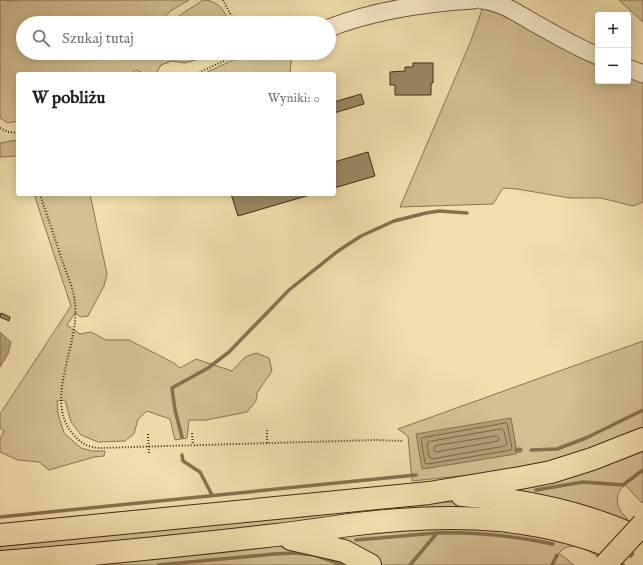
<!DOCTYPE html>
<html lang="pl">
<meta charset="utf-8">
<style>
body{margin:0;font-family:"IM FELL English",serif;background:#f6f6f6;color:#222}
.controls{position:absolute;right:12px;top:12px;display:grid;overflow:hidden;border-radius:4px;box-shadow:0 2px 10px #0003}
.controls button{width:36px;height:36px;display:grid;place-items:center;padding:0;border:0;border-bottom:1px solid #e0e0e0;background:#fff;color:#222;font:20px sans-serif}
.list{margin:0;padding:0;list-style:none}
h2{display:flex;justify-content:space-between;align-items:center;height:52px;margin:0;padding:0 16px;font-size:17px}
h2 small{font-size:13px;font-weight:400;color:#767676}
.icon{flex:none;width:22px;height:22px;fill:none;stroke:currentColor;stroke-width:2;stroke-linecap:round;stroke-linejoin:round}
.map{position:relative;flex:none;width:643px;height:565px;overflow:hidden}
.search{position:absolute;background:#fff;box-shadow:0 2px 10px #0003;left:16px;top:16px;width:320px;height:44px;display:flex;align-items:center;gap:10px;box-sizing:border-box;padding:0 14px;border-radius:22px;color:#767676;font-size:15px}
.panel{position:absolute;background:#fff;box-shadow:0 2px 10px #0003;left:16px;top:72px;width:320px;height:124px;border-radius:4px}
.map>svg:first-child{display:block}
.green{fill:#d3c093;stroke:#887452;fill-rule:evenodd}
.water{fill:#b4a178;stroke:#85714f}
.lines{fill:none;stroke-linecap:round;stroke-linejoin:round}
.shore{stroke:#796545;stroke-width:1}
.stream{stroke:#85714f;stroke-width:3.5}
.building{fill:#9b8863;stroke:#3e2912}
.minor-casing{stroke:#6b5639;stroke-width:19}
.highway-casing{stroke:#3e2912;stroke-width:24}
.path{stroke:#3e2912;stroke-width:2;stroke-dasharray:1 2;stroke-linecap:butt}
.minor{stroke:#f6eaca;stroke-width:17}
.highway{stroke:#f1dfad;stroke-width:22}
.highway-bridge-casing{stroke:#3e2912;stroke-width:24;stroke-linecap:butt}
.highway-bridge{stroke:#f1dfad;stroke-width:22}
</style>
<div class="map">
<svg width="643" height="565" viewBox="0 0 643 565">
<rect width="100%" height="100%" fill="#f1dfad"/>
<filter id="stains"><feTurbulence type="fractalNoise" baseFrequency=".005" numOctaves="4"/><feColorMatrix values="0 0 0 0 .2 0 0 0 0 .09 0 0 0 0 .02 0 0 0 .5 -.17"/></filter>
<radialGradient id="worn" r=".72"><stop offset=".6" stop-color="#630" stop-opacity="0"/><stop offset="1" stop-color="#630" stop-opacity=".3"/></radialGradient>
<g class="green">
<path d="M0,0L17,1V0H189L172,10L157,23H23V53H211L205,57L185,63L172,61L161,65L156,74H145L136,70L130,74H18V121L8,123L0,118Z"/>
<path d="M203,0C217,0 225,10 229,23H172C175,17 196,5 203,0Z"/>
<path d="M619,0H643V22Z"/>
<path d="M483,7L494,10L598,61V81H628V75L643,80V202L633,206L601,198H570L517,189L503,188L493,204L400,207L470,43Z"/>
<path d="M248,53H292L290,74H203Z"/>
<path d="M18,140V156L0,157V143Z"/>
<path d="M34,194H90L107,274L104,286L88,316L81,317L75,313L67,325L80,334L91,332L106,340H129L174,363L180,368L196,359L232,371L245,357L256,353L269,358L272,371L257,393L256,401L247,412L206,420H189L187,438L175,440L170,419L147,411L138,419L134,434L125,441L98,442L81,435L71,422L65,400L57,401L58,414L64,433L81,448L92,451H105L104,456L94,457L49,470L39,462L18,460L0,452V439L4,431L0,428V414L71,306Z"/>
<path d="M643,341V428L616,439L554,461L480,474L412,481L408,436L398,429ZM511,419L516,448H521V452L428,468Z"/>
<path d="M643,449V502L642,503L625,485C613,494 616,510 628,519L624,523L499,491Z"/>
<path d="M432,502H474L539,519L0,553V545Z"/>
<path d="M462,527L536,535L590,549L627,565C624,565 620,565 617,565C599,561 575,534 559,553L574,565H382L334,537L402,530Z"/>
<path d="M275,546L305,547L358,565H89L229,552Z"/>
</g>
<g class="water">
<path d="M0,332L11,342L8,354L0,367Z"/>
<path d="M511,418L516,448V454L422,469L416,434Z"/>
</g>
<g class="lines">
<g class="shore">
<path d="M507,423L512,448L511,450L428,464L425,463L421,439L422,438Z"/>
<path d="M502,429L504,431L507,444L505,446L432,459L429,457L427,444L428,442Z"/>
<path d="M497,436L499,438L498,441L436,452L434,450L435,446Z"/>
</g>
<g class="stream">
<path d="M182,437L175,410L172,388L208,368L229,352L289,290L338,251L361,236L394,221L426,213L439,211L467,213"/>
<path d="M516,450H521"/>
<path d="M531,450L557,449L586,438L643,410"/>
<path d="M182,455L183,461L200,472L212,495"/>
<path d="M536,490L583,482L623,485L643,470"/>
<path d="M0,517L416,475"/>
<path d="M356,540L437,533"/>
<path d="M158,565L274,554L295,553L315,555L342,565"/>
<path d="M410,565L437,533C476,532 514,536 553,544"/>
<path d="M552,565L557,555"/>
</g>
</g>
<g class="building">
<path d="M413,63H433V83H431V95H395V85H390V72L405,71V67H413Z"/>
<path d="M361,94L364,104L334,113V102Z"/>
<path d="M368,152L375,176L334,188V162Z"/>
<path d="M231,194H313L238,216Z"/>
<path d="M1,313L10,317L9,321L0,317Z"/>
</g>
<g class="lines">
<defs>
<g id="minor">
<path d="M482,0C502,2 520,15 538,25C557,36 577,47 598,56"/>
<path d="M329,28C375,10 424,3 473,0"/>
<path d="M628,68L643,74"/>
</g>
<g id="highway">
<path d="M462,495C525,500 586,512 643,540"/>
<path d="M0,535L429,493L520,478L551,472L592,459L643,439"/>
<path d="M291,539L344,551L370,565"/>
<path d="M0,562C89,555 178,546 267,536C295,533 322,529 349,525C451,512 549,513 643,561"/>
</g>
</defs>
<use href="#minor" class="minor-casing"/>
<use href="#highway" class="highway-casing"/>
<g class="path">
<path d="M223,0L235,23"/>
<path d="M196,74L241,53"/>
<path d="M0,128L8,132L18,133"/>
<path d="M40,194C47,216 55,238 62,260C67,275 74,289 75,304C80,345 43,400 73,434C80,443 88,447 99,448L375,440L403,441"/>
<path d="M267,430V443"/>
<path d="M192,433L193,445"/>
<path d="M148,434L149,454"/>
</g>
<use href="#minor" class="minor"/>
<use href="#highway" class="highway"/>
<defs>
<g id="highway-bridge">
<path d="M605,565L643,524"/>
<path d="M639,565L643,560"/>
</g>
</defs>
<use href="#highway-bridge" class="highway-bridge-casing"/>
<use href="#highway-bridge" class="highway-bridge"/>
</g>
<rect width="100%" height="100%" filter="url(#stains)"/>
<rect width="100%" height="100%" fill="url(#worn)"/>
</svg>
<div class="controls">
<button>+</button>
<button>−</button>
</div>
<div class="search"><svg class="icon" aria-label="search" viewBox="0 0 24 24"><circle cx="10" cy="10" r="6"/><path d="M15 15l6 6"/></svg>Szukaj tutaj</div>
<section class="panel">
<h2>W pobliżu<small>Wyniki: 0</small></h2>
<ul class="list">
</ul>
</section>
</div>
